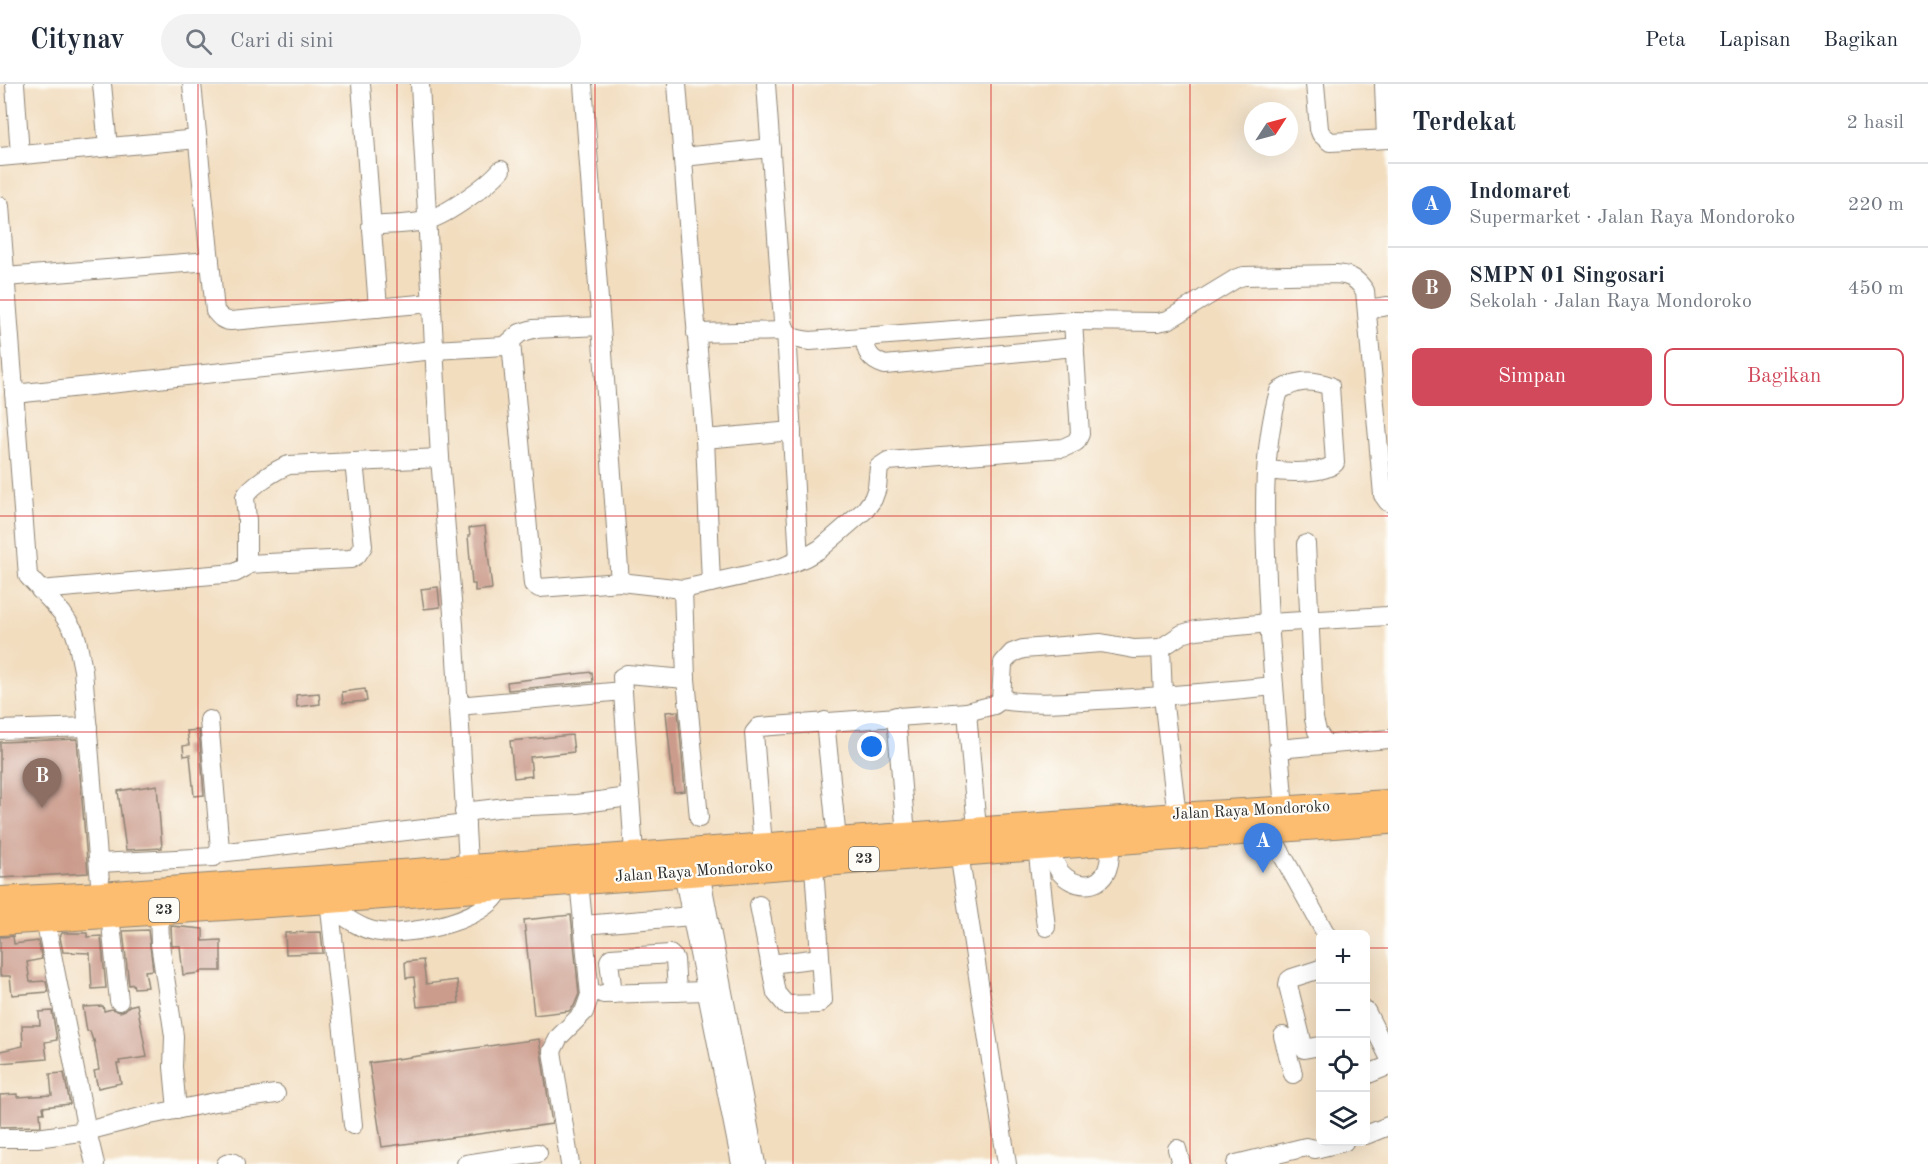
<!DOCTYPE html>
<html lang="id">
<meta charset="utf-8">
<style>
body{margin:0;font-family:"Old Standard TT",serif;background:#f2f2f3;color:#1f2937}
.controls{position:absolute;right:18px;bottom:18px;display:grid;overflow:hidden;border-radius:9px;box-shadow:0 6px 24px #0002}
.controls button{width:54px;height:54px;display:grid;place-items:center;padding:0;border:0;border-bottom:2px solid #e0e1e3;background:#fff;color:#1f2937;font:30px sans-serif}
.compass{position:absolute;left:1244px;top:18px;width:54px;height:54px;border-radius:50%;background:#fff;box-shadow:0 6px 24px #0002;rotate:54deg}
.you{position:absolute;left:872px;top:663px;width:21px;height:21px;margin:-15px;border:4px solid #fff;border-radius:50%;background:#1a73e8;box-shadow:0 0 0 9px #1a73e833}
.badge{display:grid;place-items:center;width:39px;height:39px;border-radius:50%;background:#d1495b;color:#fff;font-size:20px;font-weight:700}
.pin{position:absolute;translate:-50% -50px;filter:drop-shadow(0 2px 3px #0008)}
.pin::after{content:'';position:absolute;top:32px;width:21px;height:18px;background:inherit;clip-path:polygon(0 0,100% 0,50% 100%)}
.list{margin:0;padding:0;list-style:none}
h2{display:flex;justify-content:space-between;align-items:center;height:78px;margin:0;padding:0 24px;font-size:26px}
h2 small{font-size:20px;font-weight:400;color:#747a83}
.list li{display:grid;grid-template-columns:39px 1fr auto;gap:18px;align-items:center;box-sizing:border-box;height:84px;padding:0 24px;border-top:2px solid #e0e1e3}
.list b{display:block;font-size:22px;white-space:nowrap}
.list p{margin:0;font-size:20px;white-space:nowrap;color:#747a83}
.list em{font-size:20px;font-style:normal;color:#747a83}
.actions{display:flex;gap:12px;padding:18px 24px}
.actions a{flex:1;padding:14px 0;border:2px solid #d1495b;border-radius:9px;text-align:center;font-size:21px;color:#d1495b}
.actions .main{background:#d1495b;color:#fff}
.icon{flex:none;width:33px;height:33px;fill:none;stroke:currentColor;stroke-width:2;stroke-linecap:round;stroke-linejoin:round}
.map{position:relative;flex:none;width:1388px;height:1080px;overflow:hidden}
header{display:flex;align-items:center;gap:36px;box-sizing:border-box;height:84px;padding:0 30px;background:#fff;border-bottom:2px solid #e0e1e3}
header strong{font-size:28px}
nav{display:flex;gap:33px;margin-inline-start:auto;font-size:21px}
.search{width:420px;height:54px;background:#f2f2f3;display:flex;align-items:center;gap:15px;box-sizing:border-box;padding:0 21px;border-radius:33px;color:#747a83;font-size:22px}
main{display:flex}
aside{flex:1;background:#fff}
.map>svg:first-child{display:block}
.building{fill:#cb9b8c}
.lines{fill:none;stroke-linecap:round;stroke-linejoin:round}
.minor-casing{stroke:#8e8475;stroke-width:20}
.highway-casing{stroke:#8e8475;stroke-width:28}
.minor{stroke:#fff;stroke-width:18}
.highway{stroke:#fcbd6f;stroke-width:26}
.grid{fill:none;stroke:#d62828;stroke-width:1.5;stroke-opacity:0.55}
.labels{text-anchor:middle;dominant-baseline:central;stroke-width:4.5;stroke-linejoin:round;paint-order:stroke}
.shield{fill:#fdfcf7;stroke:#6a6a68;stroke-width:1.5}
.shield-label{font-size:15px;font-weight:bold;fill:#2b2b2b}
.street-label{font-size:16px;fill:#2b2b2b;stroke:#fdfcf7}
</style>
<header>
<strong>Citynav</strong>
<div class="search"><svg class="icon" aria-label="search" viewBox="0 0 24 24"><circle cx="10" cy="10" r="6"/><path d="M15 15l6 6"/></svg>Cari di sini</div>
<nav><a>Peta</a><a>Lapisan</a><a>Bagikan</a></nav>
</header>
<main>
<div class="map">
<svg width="1388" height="1080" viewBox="0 0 1388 1080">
<rect width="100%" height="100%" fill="#fdfcf7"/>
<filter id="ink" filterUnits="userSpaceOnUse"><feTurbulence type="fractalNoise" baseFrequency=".0167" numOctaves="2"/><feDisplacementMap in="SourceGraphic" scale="12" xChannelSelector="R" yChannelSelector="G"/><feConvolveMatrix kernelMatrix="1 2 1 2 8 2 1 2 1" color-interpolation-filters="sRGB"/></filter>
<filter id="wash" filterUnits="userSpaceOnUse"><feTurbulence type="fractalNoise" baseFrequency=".008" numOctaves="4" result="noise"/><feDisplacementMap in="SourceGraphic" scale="24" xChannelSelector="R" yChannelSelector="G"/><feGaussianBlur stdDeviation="1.35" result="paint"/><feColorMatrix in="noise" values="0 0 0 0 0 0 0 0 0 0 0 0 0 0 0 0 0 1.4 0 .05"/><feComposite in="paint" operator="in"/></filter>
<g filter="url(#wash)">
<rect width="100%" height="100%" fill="#f2ddbf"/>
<g id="blocks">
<g class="building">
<path d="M485,442L492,505L475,507V500H472L468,452H470L469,444Z"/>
<path d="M438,503L440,523L424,525L421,505Z"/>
<path d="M592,588L593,598L508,606L507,598Z"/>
<path d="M365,605L367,617L343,619L342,608Z"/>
<path d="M319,609L320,620L297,623L296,611Z"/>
<path d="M678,627L685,707L674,708L666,628Z"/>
<path d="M199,646L204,711L194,712L190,671L184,672L183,662L189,661L187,647Z"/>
<path d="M572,651L574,668L530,673L532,692L514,694L510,657Z"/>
<path d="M77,655L88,789L0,794V658Z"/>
<path d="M157,701L162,764L126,766L118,707Z"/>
<path d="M571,831L579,910L574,922L569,927L534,931L524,836Z"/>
<path d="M171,842L203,845V857L221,856V887H200V889L183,891L180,862H172Z"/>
<path d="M148,846L153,886L145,887L148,903L134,904L133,900L129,901L123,847Z"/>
<path d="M321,848L323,869L286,870L285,849Z"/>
<path d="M62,849H87V853L101,852L106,904L92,905L90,869L63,868L60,853Z"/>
<path d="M13,852L14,860L38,857L42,875L27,878L30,898L46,897L48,908L12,911L10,892H0V853Z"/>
<path d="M423,876L426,900L457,896L459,919L417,923L414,893L406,894L405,878Z"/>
<path d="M137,920L147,973L119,977L120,980H117L121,999L98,1004L94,987L99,986L94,956L93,957L90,947H87L83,923L103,922L104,927L112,925L120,928L125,926L129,922Z"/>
<path d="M52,927L57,956L45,958L47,975L0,979V967L23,962L22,941H40L39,928Z"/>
<path d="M539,955L552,1040L382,1063L369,979Z"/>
<path d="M64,989L70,1020L43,1023L44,1029H40L41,1042L0,1043V1011L17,1010V1013L52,1011L50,990Z"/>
</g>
</g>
</g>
<g filter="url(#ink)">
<use href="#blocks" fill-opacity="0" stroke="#8e8475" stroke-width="1.5"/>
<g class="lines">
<defs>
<g id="minor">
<path d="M15,0L20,71"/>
<path d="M102,0L108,63"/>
<path d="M192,0L215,227C220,233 223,237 231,237L431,219"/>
<path d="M361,0L378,224"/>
<path d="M420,0L440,374L454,541L469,795"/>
<path d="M583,0L620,498L683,505L783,483L806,473L820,465L865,426L873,415L877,404L879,383L888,377L1063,364L1076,358L1080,350L1073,237L810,257C794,255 787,254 783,237L766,0"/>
<path d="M677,0L705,355L711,499"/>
<path d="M1315,0L1319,45L1321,50L1330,58L1388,55"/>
<path d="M1384,0L1386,55"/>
<path d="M0,73L198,55"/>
<path d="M683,73L771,64"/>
<path d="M0,122L28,492L62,529L74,547L77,556L83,586L101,811"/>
<path d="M371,142C388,140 412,141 428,136C448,130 487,102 501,86"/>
<path d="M5,193L210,177"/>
<path d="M1367,225L1388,222"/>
<path d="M1073,237L1158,238L1168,236L1237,194L1244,192L1336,190C1351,191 1357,195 1365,207L1383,411L1388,418"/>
<path d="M696,249L786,247L799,475"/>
<path d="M865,253C865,268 870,276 885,281L1075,263"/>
<path d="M511,258L533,500L539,504L620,498"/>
<path d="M14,310L434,266L505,262L520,249L533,245L601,242"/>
<path d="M705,355L792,347"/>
<path d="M1306,460L1314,635L1317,647L1325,660"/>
<path d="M247,480L351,475L357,471L363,462L354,378"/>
<path d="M683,505L686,595L699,734"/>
<path d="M40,506L235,489L244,484L247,480V436L245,413C250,402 277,385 289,381L440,374"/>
<path d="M1001,616C1033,621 1066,618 1098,616C1157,613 1215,608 1274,602"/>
<path d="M458,622L623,607"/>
<path d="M967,628L994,621L1001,616L1003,579L1012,569L1023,565L1101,559L1134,565L1161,564"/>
<path d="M896,632L906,751"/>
<path d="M825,637L837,756"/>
<path d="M0,646L88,643"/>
<path d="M1278,665L1388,655"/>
<path d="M1284,726L1269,539L1388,532"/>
<path d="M464,728L506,723L577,720L629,713"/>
<path d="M1177,732L1163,613L1161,564L1182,550L1196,546L1269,539C1266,462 1258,381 1279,307C1296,296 1311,295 1330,302L1335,379C1324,391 1282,388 1267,386"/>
<path d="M1269,747L1326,850"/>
<path d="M1036,753L1046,843"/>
<path d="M763,762L754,649L759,643L967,628L978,756"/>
<path d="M1048,762C1052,770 1055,781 1060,788C1073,803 1098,807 1107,786C1111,776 1110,767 1109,757"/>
<path d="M219,769L466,740"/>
<path d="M959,769L1007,1080"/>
<path d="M698,778L756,1080"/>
<path d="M99,779L214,773L220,765L209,636"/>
<path d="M635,784L622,593L627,590L686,595"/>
<path d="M683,789L741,1080"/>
<path d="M328,806L353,1041"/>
<path d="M759,821L776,909L786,921L818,920L823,916L813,768"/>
<path d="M329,822C343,831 358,844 374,847C403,854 503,836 501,796"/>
<path d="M159,827L160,860L174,952L173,983L177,1026"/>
<path d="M110,830L119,917"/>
<path d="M45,835L87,1047L95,1080"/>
<path d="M583,841L692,832"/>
<path d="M770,880L820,874"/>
<path d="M1320,885L1292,894L1289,896L1288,901L1304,965L1320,962"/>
<path d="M603,910L707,907"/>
<path d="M613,910L609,877L611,874L670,870L675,875L677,908"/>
<path d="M1366,927L1388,971"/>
<path d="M1283,952L1293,990"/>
<path d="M1366,991L1388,982"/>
<path d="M1366,1051L1388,1042"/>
<path d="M0,1054H37L87,1047L145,1032L215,1018L276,1010"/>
<path d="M1177,1065L1181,1080"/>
<path d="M226,1080L232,1078L235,1080"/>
<path d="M466,1080L538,1069"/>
<path d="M570,1080L552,967L559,953L584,928L590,911L579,797"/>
<path d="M1236,1080L1306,1063L1315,1065L1344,1058"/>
</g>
<g id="highway">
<path d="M0,816L101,811L1177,732L1388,719"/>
<path d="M0,838L329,816L1388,737"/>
</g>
</defs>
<use href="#minor" class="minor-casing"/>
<use href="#highway" class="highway-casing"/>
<use href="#minor" class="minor"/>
<use href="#highway" class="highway"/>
</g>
</g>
<path class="grid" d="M198,0V1080M397,0V1080M595,0V1080M793,0V1080M991,0V1080M1190,0V1080M0,216H1388M0,432H1388M0,648H1388M0,864H1320M1366,864H1388"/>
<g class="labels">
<g class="shield">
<rect x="849" y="763" width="30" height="24" rx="4.5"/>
<rect x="149" y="814" width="30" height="24" rx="4.5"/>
</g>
<g class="shield-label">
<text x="864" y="775">23</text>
<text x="164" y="826">23</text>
</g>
<g class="street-label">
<text transform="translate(1251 727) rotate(-3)">Jalan Raya Mondoroko</text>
<text transform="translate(694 788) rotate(-4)">Jalan Raya Mondoroko</text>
</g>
</g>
</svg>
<div class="controls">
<button>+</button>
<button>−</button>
<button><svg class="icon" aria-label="locate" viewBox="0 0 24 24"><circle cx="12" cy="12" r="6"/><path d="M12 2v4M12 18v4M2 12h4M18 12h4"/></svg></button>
<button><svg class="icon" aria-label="layers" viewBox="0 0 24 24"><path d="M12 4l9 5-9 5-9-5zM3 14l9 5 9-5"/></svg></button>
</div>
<svg class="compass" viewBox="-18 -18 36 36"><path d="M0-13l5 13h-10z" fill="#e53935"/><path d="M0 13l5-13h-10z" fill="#747a83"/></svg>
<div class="you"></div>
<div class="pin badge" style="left:1263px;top:789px;background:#3f7fe0">A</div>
<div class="pin badge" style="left:42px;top:724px;background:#8d6e63">B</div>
</div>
<aside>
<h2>Terdekat<small>2 hasil</small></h2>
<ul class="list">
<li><span class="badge" style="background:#3f7fe0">A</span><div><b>Indomaret</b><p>Supermarket · Jalan Raya Mondoroko</p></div><em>220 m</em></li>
<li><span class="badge" style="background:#8d6e63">B</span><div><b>SMPN 01 Singosari</b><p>Sekolah · Jalan Raya Mondoroko</p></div><em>450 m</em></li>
</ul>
<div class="actions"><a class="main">Simpan</a><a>Bagikan</a></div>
</aside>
</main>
